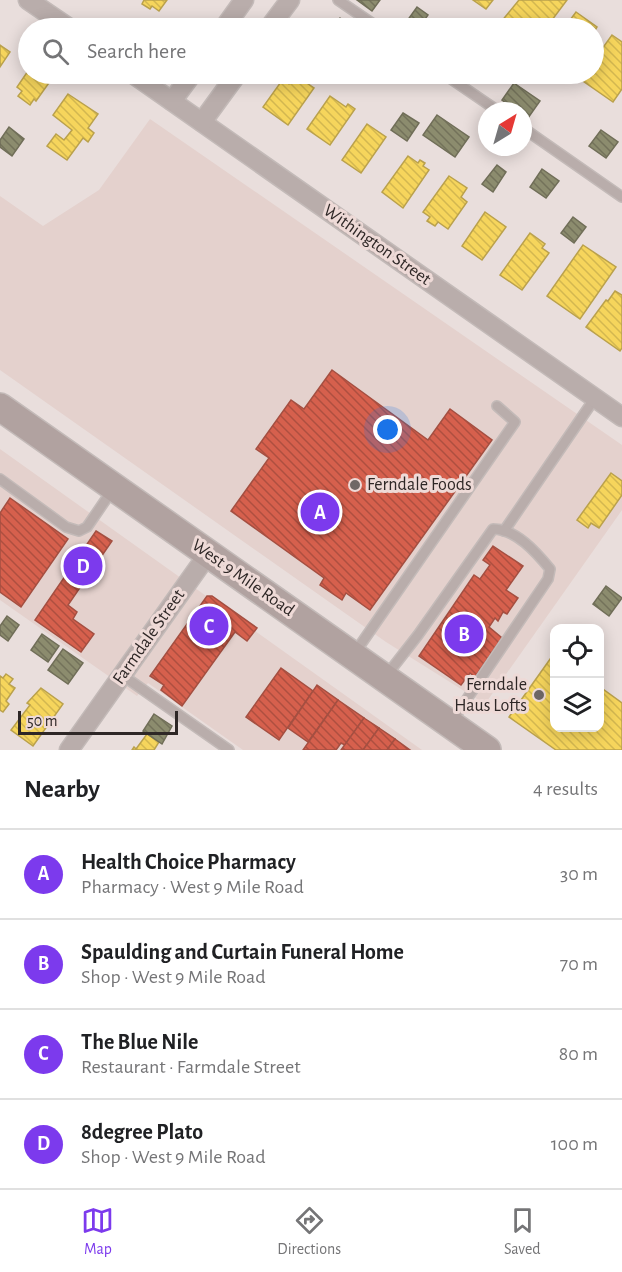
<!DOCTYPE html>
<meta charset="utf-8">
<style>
body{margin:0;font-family:"Alegreya Sans",sans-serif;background:#f6f6f6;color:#202124}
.controls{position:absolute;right:18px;bottom:18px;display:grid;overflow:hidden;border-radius:12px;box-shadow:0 3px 15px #0003}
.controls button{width:54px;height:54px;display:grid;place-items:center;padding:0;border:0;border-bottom:2px solid #e0e0e0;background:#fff;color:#202124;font:30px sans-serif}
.compass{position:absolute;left:478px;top:102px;width:54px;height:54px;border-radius:50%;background:#fff;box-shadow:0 3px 15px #0003;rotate:37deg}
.scale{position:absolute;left:18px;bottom:15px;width:160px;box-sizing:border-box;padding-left:6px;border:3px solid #2e2726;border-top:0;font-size:16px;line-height:21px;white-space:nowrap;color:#2e2726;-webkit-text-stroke:4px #eedad7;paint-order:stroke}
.you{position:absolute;left:388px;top:430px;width:21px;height:21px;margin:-15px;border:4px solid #fff;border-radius:50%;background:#1a73e8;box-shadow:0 0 0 9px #1a73e833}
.badge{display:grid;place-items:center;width:39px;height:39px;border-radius:50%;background:#7c3aed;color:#fff;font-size:20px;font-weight:700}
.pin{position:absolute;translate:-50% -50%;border:3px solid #fff;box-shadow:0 2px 6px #0006}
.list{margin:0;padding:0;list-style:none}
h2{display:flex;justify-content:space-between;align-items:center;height:78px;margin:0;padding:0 24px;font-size:26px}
h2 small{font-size:20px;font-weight:400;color:#757577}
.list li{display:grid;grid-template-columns:39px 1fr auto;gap:18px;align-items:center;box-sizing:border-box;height:90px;padding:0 24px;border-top:2px solid #e0e0e0}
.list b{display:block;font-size:22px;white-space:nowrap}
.list p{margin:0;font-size:20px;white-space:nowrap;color:#757577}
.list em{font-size:20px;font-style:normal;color:#757577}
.icon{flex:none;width:33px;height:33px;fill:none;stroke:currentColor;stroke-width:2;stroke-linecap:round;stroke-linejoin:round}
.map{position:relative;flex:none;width:622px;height:750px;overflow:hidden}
.search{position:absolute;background:#fff;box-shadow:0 3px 15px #0003;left:18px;right:18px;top:18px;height:66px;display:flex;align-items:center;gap:15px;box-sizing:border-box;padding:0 21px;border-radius:33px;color:#757577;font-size:22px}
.sheet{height:438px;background:#fff}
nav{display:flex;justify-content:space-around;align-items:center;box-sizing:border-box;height:84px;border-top:2px solid #e0e0e0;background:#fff;font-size:16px;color:#757577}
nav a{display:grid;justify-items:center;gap:3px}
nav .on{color:#7c3aed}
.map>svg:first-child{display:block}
.built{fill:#e4d1cd}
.homes{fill:url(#homes-back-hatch);stroke:#baa14c;stroke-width:1.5}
.shops{fill:url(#shops-back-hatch);stroke:#a44f41;stroke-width:1.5}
.industry{fill:url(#industry-back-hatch);stroke:#706e58;stroke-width:1.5}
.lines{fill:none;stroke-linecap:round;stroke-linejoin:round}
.lane-casing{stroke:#c3bab8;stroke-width:12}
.street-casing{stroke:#c3bab8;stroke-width:21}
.secondary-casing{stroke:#c3bab8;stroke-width:30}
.lane{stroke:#b9adab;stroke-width:9}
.street{stroke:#b9adab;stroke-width:18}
.secondary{stroke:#b1a2a0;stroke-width:27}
.poi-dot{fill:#6f6766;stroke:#eedad7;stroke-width:2}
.labels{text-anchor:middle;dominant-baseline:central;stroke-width:6;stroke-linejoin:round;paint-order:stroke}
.street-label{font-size:18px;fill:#2e2726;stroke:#eedad7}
.poi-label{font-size:18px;fill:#2e2726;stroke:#eedad7;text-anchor:start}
</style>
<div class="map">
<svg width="622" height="750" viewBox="0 0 622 750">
<defs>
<pattern id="homes-back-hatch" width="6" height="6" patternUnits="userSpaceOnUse" patternTransform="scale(1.5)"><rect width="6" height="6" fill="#f6d55c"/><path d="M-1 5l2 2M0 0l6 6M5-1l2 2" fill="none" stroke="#d3b750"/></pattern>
<pattern id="shops-back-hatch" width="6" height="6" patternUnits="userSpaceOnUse" patternTransform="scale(1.5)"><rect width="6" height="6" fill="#d6604d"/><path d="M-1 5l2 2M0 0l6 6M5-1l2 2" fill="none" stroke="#ae4f40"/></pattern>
<pattern id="industry-back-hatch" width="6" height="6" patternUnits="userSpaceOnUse" patternTransform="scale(1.5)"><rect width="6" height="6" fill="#8c8c6e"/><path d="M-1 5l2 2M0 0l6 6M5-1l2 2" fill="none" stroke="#73725a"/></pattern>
</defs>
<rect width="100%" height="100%" fill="#e9dedc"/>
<g class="built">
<path d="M150,119L622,445V510L485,704L386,642L0,370V196L43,226L99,190Z"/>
<path d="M0,449L422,750H243L148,683L137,696L0,600Z"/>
</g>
<g class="homes">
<path d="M144,0H167L159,11L152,6L150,9L142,4Z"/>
<path d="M473,0H493L486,9Z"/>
<path d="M519,0H567L546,28H496Z"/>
<path d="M576,12L597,27L594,32V28H564Z"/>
<path d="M612,35L622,42V89L613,102L580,79L583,74H594V60Z"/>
<path d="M0,45L10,52L0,67Z"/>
<path d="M28,71V74H41L51,80L36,101L34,99L30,105L18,96L22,91L17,87Z"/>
<path d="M295,75L314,88L288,125L263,107L283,79L289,84Z"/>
<path d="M68,94L98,114L88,128L94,133L88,142L83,138L67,160L47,146L56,134L64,140L72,130L53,115Z"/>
<path d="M330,96L346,107L348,104L355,109L330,145L307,129Z"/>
<path d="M367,124L386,137L361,173L342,160Z"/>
<path d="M408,156L418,163L420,160L425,163L423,166L429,170L403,208L382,192Z"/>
<path d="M449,176L467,188L461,197L467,202L448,229L438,222L435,226L427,221L430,217L423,212Z"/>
<path d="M485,212L506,227L482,260L462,246Z"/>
<path d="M530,233L545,244L542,248L549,253L522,290L500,275Z"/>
<path d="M583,245L616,267L580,319L547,296Z"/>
<path d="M615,291L622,295V348L620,351L586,327L606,300L608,301Z"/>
<path d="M611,473L622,481V495L599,528L591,523L588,528L577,520Z"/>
<path d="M553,655L554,656V728H600V687L622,703V750H556L509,717Z"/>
<path d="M6,674L13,679L9,684L15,688L6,701L9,704L3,712L0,710V676L3,678Z"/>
<path d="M41,688L63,704L33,746L11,730L30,705L27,703Z"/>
<path d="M147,734L159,742L154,750H132L134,747L136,749Z"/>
</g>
<g class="shops">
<path d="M332,370L428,440L450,409L492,440L370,610L346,593L342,600L320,585L324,578L231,511L269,458L256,449L291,400L304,409Z"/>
<path d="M10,498L68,539L21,607L0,592V513Z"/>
<path d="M96,531L112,541L68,605L77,612L73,619L94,634L81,652L35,620Z"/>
<path d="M493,546L523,566L506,590L518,598L507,614L503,612L498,621L495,618L489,627L502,638L475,677L470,673L461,685L419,656L474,575L480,579L490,565L483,560Z"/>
<path d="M207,596H212L257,628L247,641L235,632L182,706L161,690L164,685L150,676Z"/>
<path d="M281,668L313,691L279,740L246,717Z"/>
<path d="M317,685L338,700L308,742L288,728Z"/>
<path d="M338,700L364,718L345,745L341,743L336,750H303Z"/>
<path d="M364,718L379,728L363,750H341Z"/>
<path d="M379,728L395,739L387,750H363Z"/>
<path d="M395,739L410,750H387Z"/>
</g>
<g class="industry">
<path d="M357,0H380L372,11Z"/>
<path d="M417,7L428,15L423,22L428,26L426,28H402Z"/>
<path d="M340,18L354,28H333Z"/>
<path d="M514,83L540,101L528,118L523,115V111H517L502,100Z"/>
<path d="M403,113L419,123L407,141L391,130Z"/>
<path d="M437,115L469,137L455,157L423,135Z"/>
<path d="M9,127L24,139L12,156L0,147V140Z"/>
<path d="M601,130L618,142L606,158L589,146Z"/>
<path d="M497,165L506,172L493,192L482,184Z"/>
<path d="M542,169L559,181L546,198L530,187Z"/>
<path d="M573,217L586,227L574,243L561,233Z"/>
<path d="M606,586L622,598L609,616L593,604Z"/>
<path d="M7,616L19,625L8,641L0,635V626Z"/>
<path d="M42,634L59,646L48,662L31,650Z"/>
<path d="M63,649L83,663L68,684L48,670Z"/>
<path d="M154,714L172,726L162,744L143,731Z"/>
</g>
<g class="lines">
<defs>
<g id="lane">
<path d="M338,0L379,28"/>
<path d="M444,74L498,111"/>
<path d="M523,128L622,197"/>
<path d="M0,479L66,527L79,531L87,527L113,489"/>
<path d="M504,531L595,398"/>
<path d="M354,654L515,422L497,406"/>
<path d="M122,675L229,750"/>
<path d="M386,676L418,635L493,529C516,529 536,552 550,569L548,579L452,721"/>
</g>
<g id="street">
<path d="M28,0L69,28"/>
<path d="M224,28L244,0"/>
<path d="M269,28L290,0"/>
<path d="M133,74L622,417"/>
<path d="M172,101L192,74"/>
<path d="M202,122L237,74"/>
<path d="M69,750L208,554"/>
</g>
<path id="secondary" d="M0,407L487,750"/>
</defs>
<use href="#lane" class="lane-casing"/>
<use href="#street" class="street-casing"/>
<use href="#secondary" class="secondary-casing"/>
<use href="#lane" class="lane"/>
<use href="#street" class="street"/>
<use href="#secondary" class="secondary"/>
</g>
<g class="poi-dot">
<circle cx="355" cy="485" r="6"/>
<circle cx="539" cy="695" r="6"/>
</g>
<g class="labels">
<g class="street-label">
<text transform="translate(377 245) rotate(35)">Withington Street</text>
<text transform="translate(243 578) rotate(35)">West 9 Mile Road</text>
<text transform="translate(149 637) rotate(-55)">Farmdale Street</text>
</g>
<g class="poi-label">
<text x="367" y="485">Ferndale Foods</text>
<text x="527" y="685" text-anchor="end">Ferndale<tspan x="527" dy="21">Haus Lofts</tspan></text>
</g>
</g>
</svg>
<div class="controls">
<button><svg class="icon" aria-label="locate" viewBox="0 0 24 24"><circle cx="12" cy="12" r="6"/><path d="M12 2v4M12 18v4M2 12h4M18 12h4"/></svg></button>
<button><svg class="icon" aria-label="layers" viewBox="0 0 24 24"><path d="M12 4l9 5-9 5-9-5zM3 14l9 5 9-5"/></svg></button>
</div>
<svg class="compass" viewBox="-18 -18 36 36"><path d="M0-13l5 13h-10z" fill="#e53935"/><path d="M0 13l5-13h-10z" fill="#757577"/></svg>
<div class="scale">50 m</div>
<div class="you"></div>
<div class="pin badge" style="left:320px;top:512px">A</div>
<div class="pin badge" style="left:464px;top:634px">B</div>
<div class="pin badge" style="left:209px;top:626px">C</div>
<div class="pin badge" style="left:83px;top:566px">D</div>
<div class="search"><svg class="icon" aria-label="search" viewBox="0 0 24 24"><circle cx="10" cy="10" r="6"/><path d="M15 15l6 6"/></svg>Search here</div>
</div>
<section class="sheet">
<h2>Nearby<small>4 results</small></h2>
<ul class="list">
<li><span class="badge">A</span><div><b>Health Choice Pharmacy</b><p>Pharmacy · West 9 Mile Road</p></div><em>30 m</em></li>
<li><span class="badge">B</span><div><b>Spaulding and Curtain Funeral Home</b><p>Shop · West 9 Mile Road</p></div><em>70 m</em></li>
<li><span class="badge">C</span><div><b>The Blue Nile</b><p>Restaurant · Farmdale Street</p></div><em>80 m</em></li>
<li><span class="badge">D</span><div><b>8degree Plato</b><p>Shop · West 9 Mile Road</p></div><em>100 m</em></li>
</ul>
</section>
<nav>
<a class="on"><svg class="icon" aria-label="map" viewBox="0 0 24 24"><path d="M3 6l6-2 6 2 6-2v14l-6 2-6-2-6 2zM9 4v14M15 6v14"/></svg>Map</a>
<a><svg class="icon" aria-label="directions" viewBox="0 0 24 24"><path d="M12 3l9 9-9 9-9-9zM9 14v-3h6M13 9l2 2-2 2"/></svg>Directions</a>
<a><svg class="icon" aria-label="saved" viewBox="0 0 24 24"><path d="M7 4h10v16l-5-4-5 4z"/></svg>Saved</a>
</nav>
